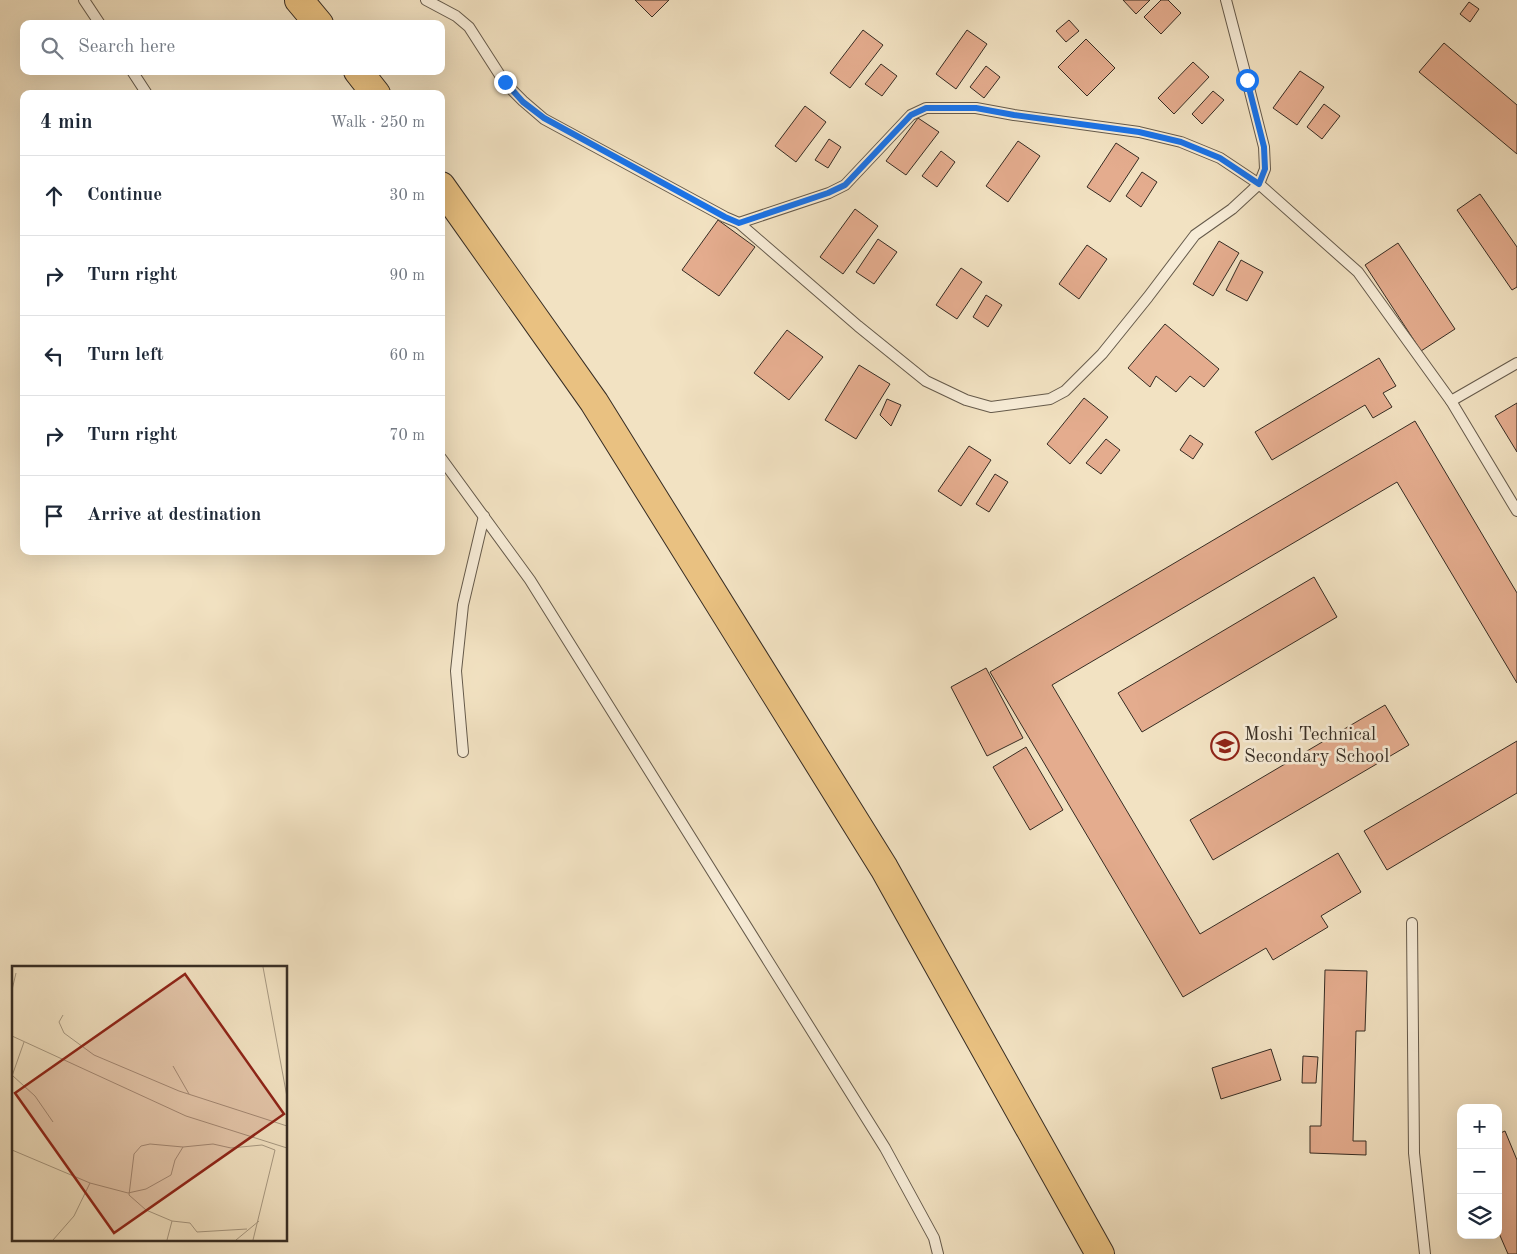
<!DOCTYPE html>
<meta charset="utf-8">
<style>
body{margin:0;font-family:"Old Standard TT",serif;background:#f6f6f7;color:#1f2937}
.controls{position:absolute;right:15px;bottom:15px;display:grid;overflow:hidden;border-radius:10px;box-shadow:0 5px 20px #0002}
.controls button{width:45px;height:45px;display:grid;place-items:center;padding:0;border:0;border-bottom:1px solid #e0e1e3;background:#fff;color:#1f2937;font:25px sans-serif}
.stop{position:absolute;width:15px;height:15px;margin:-11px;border:4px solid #1a73e8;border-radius:50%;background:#fff}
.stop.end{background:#1a73e8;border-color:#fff;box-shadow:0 1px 5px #0008}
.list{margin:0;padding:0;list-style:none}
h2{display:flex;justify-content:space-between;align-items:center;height:65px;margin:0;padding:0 20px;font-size:21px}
h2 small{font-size:16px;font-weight:400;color:#747a83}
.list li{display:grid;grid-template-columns:32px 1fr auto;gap:15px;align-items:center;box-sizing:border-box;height:80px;padding:0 20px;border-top:1px solid #e0e1e3}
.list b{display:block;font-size:19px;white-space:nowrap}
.list em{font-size:16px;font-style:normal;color:#747a83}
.icon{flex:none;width:28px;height:28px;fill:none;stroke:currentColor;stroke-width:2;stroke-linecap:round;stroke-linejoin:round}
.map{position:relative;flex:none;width:1517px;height:1254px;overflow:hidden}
.search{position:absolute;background:#fff;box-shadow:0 5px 20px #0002;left:20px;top:20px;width:425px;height:55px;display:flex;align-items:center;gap:12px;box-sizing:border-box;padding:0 18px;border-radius:10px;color:#747a83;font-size:19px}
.panel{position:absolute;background:#fff;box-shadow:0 5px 20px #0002;left:20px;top:90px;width:425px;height:465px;border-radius:10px}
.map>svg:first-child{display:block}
.building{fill:#e4ac8e;stroke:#362c23}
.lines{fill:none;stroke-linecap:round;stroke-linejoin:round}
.lane-casing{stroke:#655a4b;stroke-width:12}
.highway-casing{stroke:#362c23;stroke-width:30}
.lane{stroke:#f7ecd7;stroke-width:10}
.highway{stroke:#e9c181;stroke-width:28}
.route{stroke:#1a73e8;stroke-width:6}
.labels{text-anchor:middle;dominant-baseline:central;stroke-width:5;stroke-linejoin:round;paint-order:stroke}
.poi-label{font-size:19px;fill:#362c23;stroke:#f7ecd7;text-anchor:start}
.inset-road{fill:none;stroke:#a79982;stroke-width:1}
.view{fill:#8f2418;fill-opacity:0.15;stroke:#8f2418;stroke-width:2.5}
.inset-edge{fill:none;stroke:#362c23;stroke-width:2.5}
</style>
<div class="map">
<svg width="1517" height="1254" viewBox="0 0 1517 1254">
<rect width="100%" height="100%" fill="#f2e2c2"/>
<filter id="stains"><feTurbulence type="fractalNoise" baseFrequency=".004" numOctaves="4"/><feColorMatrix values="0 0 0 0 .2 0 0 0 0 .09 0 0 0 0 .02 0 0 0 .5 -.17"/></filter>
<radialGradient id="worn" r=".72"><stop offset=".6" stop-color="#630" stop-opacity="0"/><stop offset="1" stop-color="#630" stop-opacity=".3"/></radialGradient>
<g class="building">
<path d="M635,0H669L652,17Z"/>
<path d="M1123,0H1150L1136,14Z"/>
<path d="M1161,0H1168L1181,13L1161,34L1144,17Z"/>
<path d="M1469,2L1479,9L1470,22L1460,14Z"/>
<path d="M1069,20L1079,31L1066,42L1056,31Z"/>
<path d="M863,30L883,45L850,88L830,73Z"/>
<path d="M967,30L987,44L956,89L936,74Z"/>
<path d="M1086,39L1115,68L1087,96L1058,67Z"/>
<path d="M1444,43L1517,105V154L1419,72Z"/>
<path d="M1193,62L1209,77L1174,114L1158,98Z"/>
<path d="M881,64L897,76L882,96L865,84Z"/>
<path d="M986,66L1000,77L984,98L970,87Z"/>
<path d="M1300,71L1324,87L1297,125L1273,108Z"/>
<path d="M1213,91L1224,100L1202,124L1192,114Z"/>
<path d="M1324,104L1340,116L1322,139L1307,127Z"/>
<path d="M805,106L826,122L796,162L775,146Z"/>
<path d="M918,118L939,132L906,175L886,161Z"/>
<path d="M829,139L841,147L828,168L815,160Z"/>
<path d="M1018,141L1040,156L1008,202L986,186Z"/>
<path d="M1116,143L1139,158L1110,202L1087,187Z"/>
<path d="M941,151L955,162L937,187L922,176Z"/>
<path d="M1142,172L1157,182L1141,207L1126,196Z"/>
<path d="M1480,194L1517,247V287L1512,290L1457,210Z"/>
<path d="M855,209L878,226L843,274L820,257Z"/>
<path d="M718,220L755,247L719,296L682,270Z"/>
<path d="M878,239L897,252L874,284L856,272Z"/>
<path d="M1219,241L1239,253L1213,296L1193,284Z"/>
<path d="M1398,243L1455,329L1421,351L1365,265Z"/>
<path d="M1087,245L1107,259L1079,299L1059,284Z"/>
<path d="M1241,260L1263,272L1247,301L1226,290Z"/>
<path d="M961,268L982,282L957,319L936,305Z"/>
<path d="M986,295L1002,305L988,327L973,317Z"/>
<path d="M1165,324L1219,369L1204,387L1190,376L1176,392L1156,376L1150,387L1128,368Z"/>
<path d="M787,330L823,357L789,400L754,373Z"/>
<path d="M1379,358L1396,386L1383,393L1392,407L1373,418L1365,405L1272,460L1255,432Z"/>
<path d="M859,365L890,384L856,439L825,420Z"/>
<path d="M1084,398L1108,417L1070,464L1047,444Z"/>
<path d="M887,399L901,405L891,426L880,415Z"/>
<path d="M1517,403V452L1495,416Z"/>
<path d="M1415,421L1517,593V683L1397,482L1052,685L1200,934L1338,853L1361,892L1321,916L1328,927L1273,960L1266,948L1183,997L990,672Z"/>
<path d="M1190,435L1203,444L1193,459L1180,450Z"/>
<path d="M1106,439L1120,450L1101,474L1086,463Z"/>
<path d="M969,446L991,460L961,506L938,491Z"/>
<path d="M995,474L1008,482L989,512L976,504Z"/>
<path d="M1314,577L1337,617L1142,732L1118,693Z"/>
<path d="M986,668L1023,738L987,756L951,687Z"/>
<path d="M1385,705L1409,745L1213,860L1190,820Z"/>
<path d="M1517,741V793L1387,870L1364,831Z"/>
<path d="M1026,747L1063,810L1030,830L993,767Z"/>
<path d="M1325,970L1367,971L1365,1031H1356L1353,1141H1366V1155L1310,1153V1126H1321Z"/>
<path d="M1271,1049L1281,1080L1221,1099L1212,1068Z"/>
<path d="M1303,1056L1318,1057L1316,1083H1302Z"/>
<path d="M1505,1131L1517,1160V1254H1508L1498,1231V1134Z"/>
</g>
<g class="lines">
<defs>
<g id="lane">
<path d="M84,0L100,24"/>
<path d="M426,0L456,16L469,27L505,83L523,101L544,119L725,217L739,223L829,193L845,185L911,115L926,108H976L1014,115L1139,132L1181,142L1220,158L1259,184L1358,272L1451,401L1517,511"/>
<path d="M132,71L147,94"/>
<path d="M739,223L858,326L926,381L966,400L991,407L1050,399L1065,391L1102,354L1148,297L1195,235L1232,209L1259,184L1265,169L1264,147L1247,80L1226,0"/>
<path d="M1451,401L1517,363"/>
<path d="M441,458L530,580L885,1148L934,1238L938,1254"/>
<path d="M463,752L456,671L463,605L484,516"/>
<path d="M1412,923L1414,1153L1425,1254"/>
</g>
<g id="highway">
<path d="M299,0L319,24"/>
<path d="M358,71L376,94"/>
<path d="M441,186L594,402L884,868L1100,1254"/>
</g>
</defs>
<use href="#lane" class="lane-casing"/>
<use href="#highway" class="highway-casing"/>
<use href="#lane" class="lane"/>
<use href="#highway" class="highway"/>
</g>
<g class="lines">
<path class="route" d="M505,82L523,102L544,118L725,217L739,223L828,193L845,185L911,115L926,108H976L1014,115L1139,132L1181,142L1220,158L1259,184L1265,169L1264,147L1247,80"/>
</g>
<defs>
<symbol id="school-ring" viewBox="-11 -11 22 22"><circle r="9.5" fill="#f7ecd7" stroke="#8f2418" stroke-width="1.5"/><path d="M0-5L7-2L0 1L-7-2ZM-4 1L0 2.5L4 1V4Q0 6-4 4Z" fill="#8f2418"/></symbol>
</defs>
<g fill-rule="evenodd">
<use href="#school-ring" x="1209" y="730" width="32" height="32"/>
</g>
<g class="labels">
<g class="poi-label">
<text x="1244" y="735">Moshi Technical<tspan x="1244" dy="22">Secondary School</tspan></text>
</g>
</g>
<g transform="translate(12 966)">
<rect width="275" height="275" fill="#f2e2c2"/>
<path class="inset-road" d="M251,1L275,131M0,24L4,7M51,49L47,56L52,67L82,89L167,125L275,160M0,70L174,150L275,182M161,100L177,128M0,110L12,76M1,110L23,130L41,156M0,184L78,217L116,227L134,223L159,209L163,194L171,181L201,178L219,182L250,179L263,184M160,255L178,257L185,266L235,263M41,274L62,250L78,217M155,274L160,255L134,244L117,229L122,188L129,180L138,178L171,181M224,274L247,255M241,274L263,184"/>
<path class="view" d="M173,8L272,148L102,267L3,127Z"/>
<rect width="275" height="275" class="inset-edge"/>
</g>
<rect width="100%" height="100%" filter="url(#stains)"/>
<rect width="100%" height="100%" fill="url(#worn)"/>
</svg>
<div class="controls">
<button>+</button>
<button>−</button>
<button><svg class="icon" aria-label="layers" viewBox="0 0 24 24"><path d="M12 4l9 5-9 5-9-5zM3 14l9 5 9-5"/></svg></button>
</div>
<div class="stop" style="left:1247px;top:80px"></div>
<div class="stop end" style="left:505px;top:82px"></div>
<div class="search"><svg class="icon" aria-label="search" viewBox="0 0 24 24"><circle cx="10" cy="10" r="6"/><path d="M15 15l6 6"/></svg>Search here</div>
<section class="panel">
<h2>4 min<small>Walk · 250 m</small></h2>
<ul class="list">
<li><svg class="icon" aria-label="ahead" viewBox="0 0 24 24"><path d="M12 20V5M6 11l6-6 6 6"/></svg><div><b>Continue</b></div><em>30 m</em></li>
<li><svg class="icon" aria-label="right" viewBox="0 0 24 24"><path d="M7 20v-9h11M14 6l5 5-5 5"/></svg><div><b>Turn right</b></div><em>90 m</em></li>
<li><svg class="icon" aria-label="left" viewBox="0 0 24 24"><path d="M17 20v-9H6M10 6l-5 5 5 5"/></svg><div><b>Turn left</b></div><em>60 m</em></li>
<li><svg class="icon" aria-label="right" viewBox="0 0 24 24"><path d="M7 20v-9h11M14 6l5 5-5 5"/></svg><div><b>Turn right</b></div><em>70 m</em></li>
<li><svg class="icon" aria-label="arrive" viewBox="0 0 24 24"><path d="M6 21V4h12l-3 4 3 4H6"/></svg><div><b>Arrive at destination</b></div></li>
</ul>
</section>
</div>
